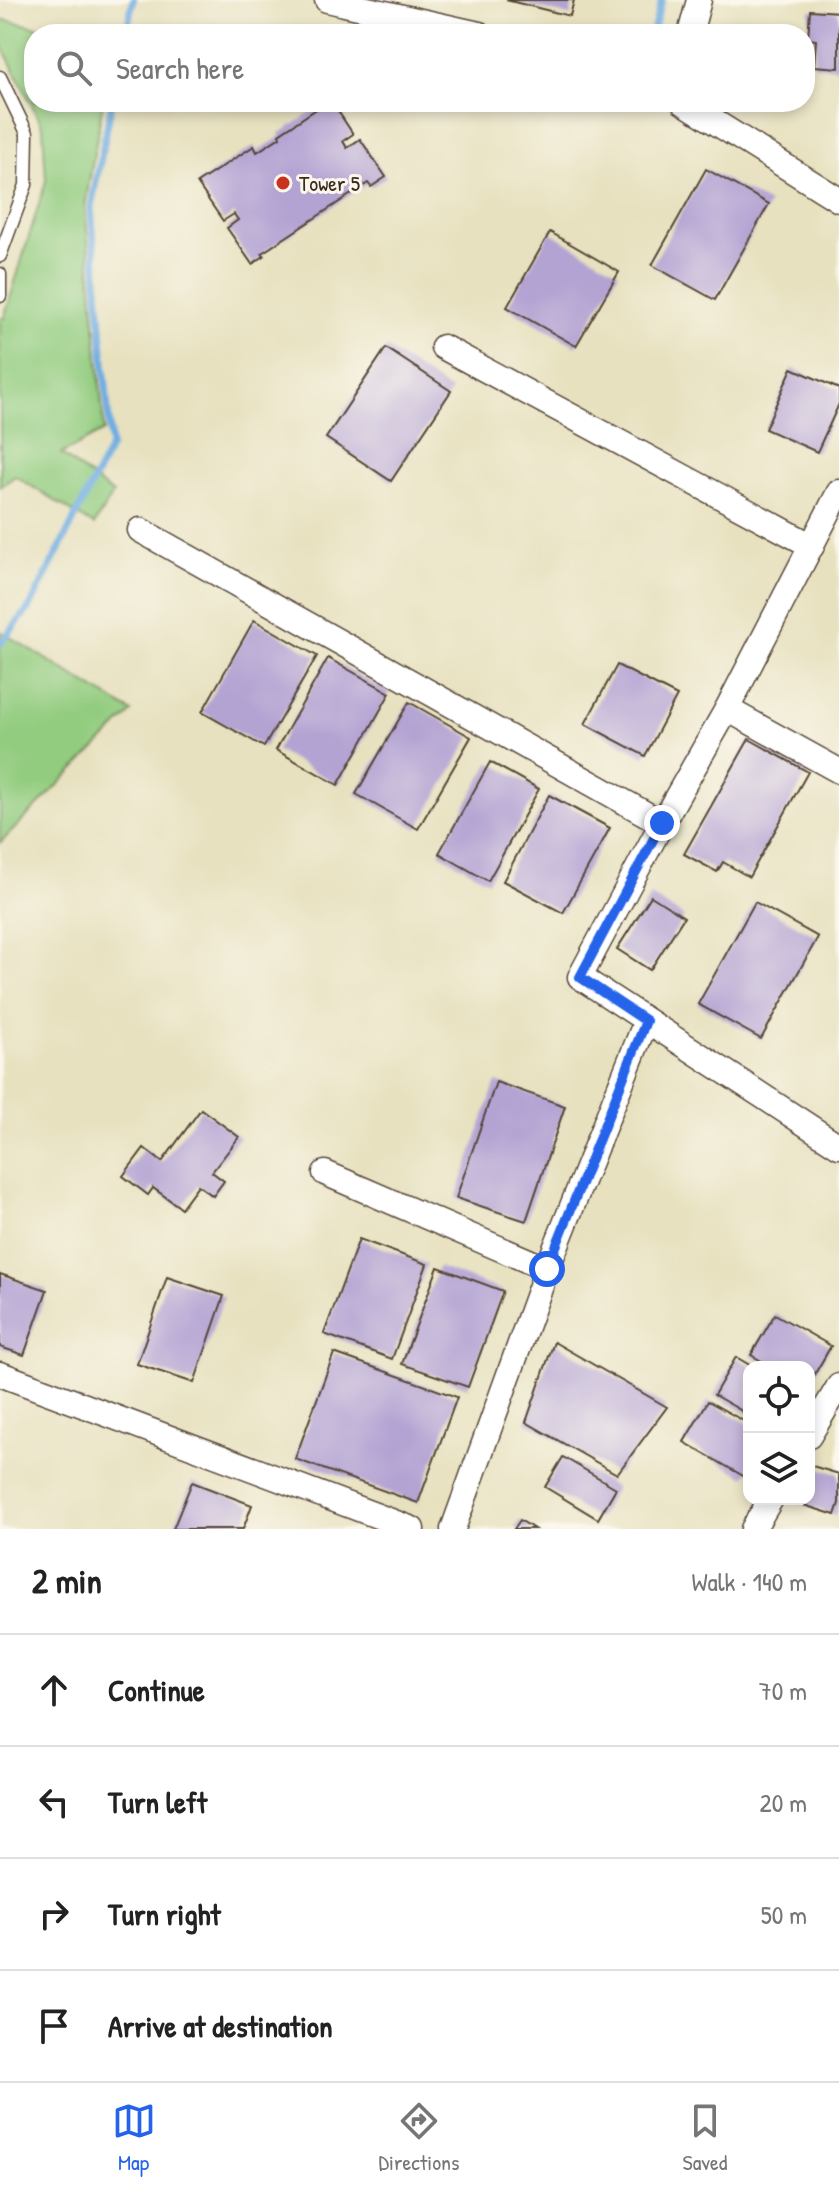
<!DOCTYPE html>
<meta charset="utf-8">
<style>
body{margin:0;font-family:"Patrick Hand",sans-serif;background:#f6f6f6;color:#222}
.controls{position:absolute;right:24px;bottom:24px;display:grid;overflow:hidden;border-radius:16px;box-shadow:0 4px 12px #0003}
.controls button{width:72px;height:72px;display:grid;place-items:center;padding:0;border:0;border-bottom:2px solid #e0e0e0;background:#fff;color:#222;font:40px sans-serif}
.stop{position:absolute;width:24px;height:24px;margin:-18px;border:6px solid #2563eb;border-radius:50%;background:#fff}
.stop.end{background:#2563eb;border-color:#fff;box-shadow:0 2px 8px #0008}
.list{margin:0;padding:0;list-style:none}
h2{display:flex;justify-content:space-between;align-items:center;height:104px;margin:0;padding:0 32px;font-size:34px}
h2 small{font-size:26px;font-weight:400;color:#767676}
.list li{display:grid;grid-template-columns:52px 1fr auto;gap:24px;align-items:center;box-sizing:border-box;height:112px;padding:0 32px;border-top:2px solid #e0e0e0}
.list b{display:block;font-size:30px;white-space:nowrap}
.list em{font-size:26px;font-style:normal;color:#767676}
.icon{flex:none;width:44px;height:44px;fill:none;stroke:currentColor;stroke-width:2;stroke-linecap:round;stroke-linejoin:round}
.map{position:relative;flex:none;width:839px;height:1529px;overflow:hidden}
.search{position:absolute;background:#fff;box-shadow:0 4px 12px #0003;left:24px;right:24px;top:24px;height:88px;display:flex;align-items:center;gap:20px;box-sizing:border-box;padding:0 28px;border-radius:32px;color:#767676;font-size:30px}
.sheet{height:552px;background:#fff}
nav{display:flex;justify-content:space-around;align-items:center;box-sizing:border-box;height:112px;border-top:2px solid #e0e0e0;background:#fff;font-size:22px;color:#767676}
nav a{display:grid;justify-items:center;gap:4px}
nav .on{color:#2563eb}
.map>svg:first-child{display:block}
.green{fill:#92cc7f;stroke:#667b4e;stroke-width:2}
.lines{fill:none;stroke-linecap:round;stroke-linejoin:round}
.stream{stroke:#6fade1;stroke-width:7}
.building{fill:#b3a3d3}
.service-casing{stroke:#554536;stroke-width:15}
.minor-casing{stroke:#554536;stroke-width:27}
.service{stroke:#fff;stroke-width:12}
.minor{stroke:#fff;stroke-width:24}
.route{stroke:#2563eb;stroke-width:10}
.poi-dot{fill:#c8321e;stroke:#fbf7ec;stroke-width:3}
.labels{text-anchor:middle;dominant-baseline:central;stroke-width:6;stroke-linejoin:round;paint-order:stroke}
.poi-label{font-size:22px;fill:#3b2a1e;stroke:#fbf7ec;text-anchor:start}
</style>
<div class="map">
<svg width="839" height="1529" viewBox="0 0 839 1529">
<rect width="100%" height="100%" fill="#fbf7ec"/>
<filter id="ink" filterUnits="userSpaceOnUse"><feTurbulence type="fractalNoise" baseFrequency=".0125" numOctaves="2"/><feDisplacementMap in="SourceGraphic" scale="16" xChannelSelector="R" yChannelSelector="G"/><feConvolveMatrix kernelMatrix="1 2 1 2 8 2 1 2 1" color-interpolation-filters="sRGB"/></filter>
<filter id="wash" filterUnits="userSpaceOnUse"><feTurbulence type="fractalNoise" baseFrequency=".006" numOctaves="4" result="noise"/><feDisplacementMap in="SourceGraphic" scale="32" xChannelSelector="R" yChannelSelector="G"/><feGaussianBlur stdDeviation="1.8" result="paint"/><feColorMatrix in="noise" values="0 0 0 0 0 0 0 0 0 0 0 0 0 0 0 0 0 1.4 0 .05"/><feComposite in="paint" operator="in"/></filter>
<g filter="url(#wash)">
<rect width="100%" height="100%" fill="#e7e1bf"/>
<g class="green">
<path d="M0,19L70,34H34V102H103L85,206L104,431L61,454L113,494L94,525L15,476L0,487V318H4L46,181L43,127L0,42Z"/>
<path d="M0,631L132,712L0,843Z"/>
</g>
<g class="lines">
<g class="stream">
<path d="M126,34L133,0"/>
<path d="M652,34L662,0"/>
<path d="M0,644L30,607L111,446L91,207L112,102"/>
</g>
</g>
<g id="blocks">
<g class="building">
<path d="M506,0H574L570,16Z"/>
<path d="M810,10L839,12V68L814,66L816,40L808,39Z"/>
<path d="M327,102H332L353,134L343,141L347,148L360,139L386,177L371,187L368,183L262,253L264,256L252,264L227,228L238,220L234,214L223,221L197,183L254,146L257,152L280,137L279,134Z"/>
<path d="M706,169L769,204L715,300L652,265Z"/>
<path d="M550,232L619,272L576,346L507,307Z"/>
<path d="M386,348L451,391L391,481L326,438Z"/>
<path d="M792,368L839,389V404L817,452L765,429Z"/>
<path d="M254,620L317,656L264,747L202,712Z"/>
<path d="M328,658L390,693L338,785L276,750Z"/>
<path d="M617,665L677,696L645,756L585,724Z"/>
<path d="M409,702L471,737L418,829L356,794Z"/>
<path d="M749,739L808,772L749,877L723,862L717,872L684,854Z"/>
<path d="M490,762L539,789L488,881L439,853Z"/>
<path d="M549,795L610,828L563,913L503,881Z"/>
<path d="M651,896L684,917L650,970L617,949Z"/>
<path d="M755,902L818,937L761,1039L698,1004Z"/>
<path d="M496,1082L565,1106L526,1221L456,1198Z"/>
<path d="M201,1109L239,1137L212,1172L224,1181L213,1196L198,1185L181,1208L153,1188L148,1195L123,1176L144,1148L162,1162Z"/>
<path d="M359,1239L427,1264L392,1359L324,1334Z"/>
<path d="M438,1267L503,1291L468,1387L402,1364Z"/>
<path d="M0,1274L47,1290L24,1355L0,1347Z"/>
<path d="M167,1277L224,1296L194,1383L137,1364Z"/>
<path d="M775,1314L831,1346L809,1384V1367H772L751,1355Z"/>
<path d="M554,1342L667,1407L617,1474L526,1422Z"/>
<path d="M334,1353L457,1397L418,1503L295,1459Z"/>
<path d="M736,1357L753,1367H749V1415L714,1395Z"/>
<path d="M708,1401L749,1424V1471L745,1477L684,1442Z"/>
<path d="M563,1457L616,1488L598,1519L545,1487Z"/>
<path d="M809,1465L839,1474V1503L835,1515L794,1502L795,1499H809Z"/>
<path d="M192,1482L252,1505L243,1529H173Z"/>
<path d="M520,1520L534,1529H514Z"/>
</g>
</g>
</g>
<g filter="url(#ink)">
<use href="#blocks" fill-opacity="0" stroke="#554536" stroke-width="2"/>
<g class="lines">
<defs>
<g id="service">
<path d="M0,77L27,133L26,185L0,256"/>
<path d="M0,274V296"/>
</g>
<g id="minor">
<path d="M327,0L479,34"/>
<path d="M690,34L699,0"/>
<path d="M683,102L839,200"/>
<path d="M443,347L812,546"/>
<path d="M839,492L727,709L662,823L580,977L839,1146"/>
<path d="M140,530L662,823"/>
<path d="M727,709L839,771"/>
<path d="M325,1173L547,1269"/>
<path d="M0,1374L412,1529"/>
<path d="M809,1436L839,1386"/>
<path d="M453,1529L547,1269L646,1021"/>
<path d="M753,1529L771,1499"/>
</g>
</defs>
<use href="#service" class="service-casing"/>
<use href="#minor" class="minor-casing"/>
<use href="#service" class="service"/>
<use href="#minor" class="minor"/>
</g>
</g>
<g class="lines" filter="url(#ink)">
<path class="route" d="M547,1269L646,1021L580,977L662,823"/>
</g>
<circle class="poi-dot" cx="283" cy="183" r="8"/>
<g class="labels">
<g class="poi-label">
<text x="299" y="183">Tower 5</text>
</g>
</g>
</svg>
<div class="controls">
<button><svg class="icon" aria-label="locate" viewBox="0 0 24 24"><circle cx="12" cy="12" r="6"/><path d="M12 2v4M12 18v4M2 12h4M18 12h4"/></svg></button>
<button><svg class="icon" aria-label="layers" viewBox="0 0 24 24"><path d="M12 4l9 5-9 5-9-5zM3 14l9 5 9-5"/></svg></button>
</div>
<div class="stop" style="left:547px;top:1269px"></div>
<div class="stop end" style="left:662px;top:823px"></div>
<div class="search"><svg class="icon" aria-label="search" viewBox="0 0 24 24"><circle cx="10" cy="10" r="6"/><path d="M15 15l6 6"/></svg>Search here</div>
</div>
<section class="sheet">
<h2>2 min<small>Walk · 140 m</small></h2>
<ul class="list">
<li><svg class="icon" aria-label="ahead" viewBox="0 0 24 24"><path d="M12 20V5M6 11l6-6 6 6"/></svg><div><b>Continue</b></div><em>70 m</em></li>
<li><svg class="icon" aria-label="left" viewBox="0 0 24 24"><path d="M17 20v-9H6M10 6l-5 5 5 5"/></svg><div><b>Turn left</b></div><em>20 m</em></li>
<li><svg class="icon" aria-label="right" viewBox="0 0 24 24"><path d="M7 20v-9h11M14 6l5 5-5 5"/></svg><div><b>Turn right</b></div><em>50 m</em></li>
<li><svg class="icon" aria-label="arrive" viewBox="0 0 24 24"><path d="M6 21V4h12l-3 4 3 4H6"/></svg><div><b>Arrive at destination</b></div></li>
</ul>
</section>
<nav>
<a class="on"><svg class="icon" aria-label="map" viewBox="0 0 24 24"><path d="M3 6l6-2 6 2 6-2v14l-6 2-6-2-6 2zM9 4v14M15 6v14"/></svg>Map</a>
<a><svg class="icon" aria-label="directions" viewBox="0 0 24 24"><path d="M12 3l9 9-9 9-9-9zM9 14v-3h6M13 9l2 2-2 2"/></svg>Directions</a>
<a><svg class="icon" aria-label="saved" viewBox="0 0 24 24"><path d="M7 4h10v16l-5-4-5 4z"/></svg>Saved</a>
</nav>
